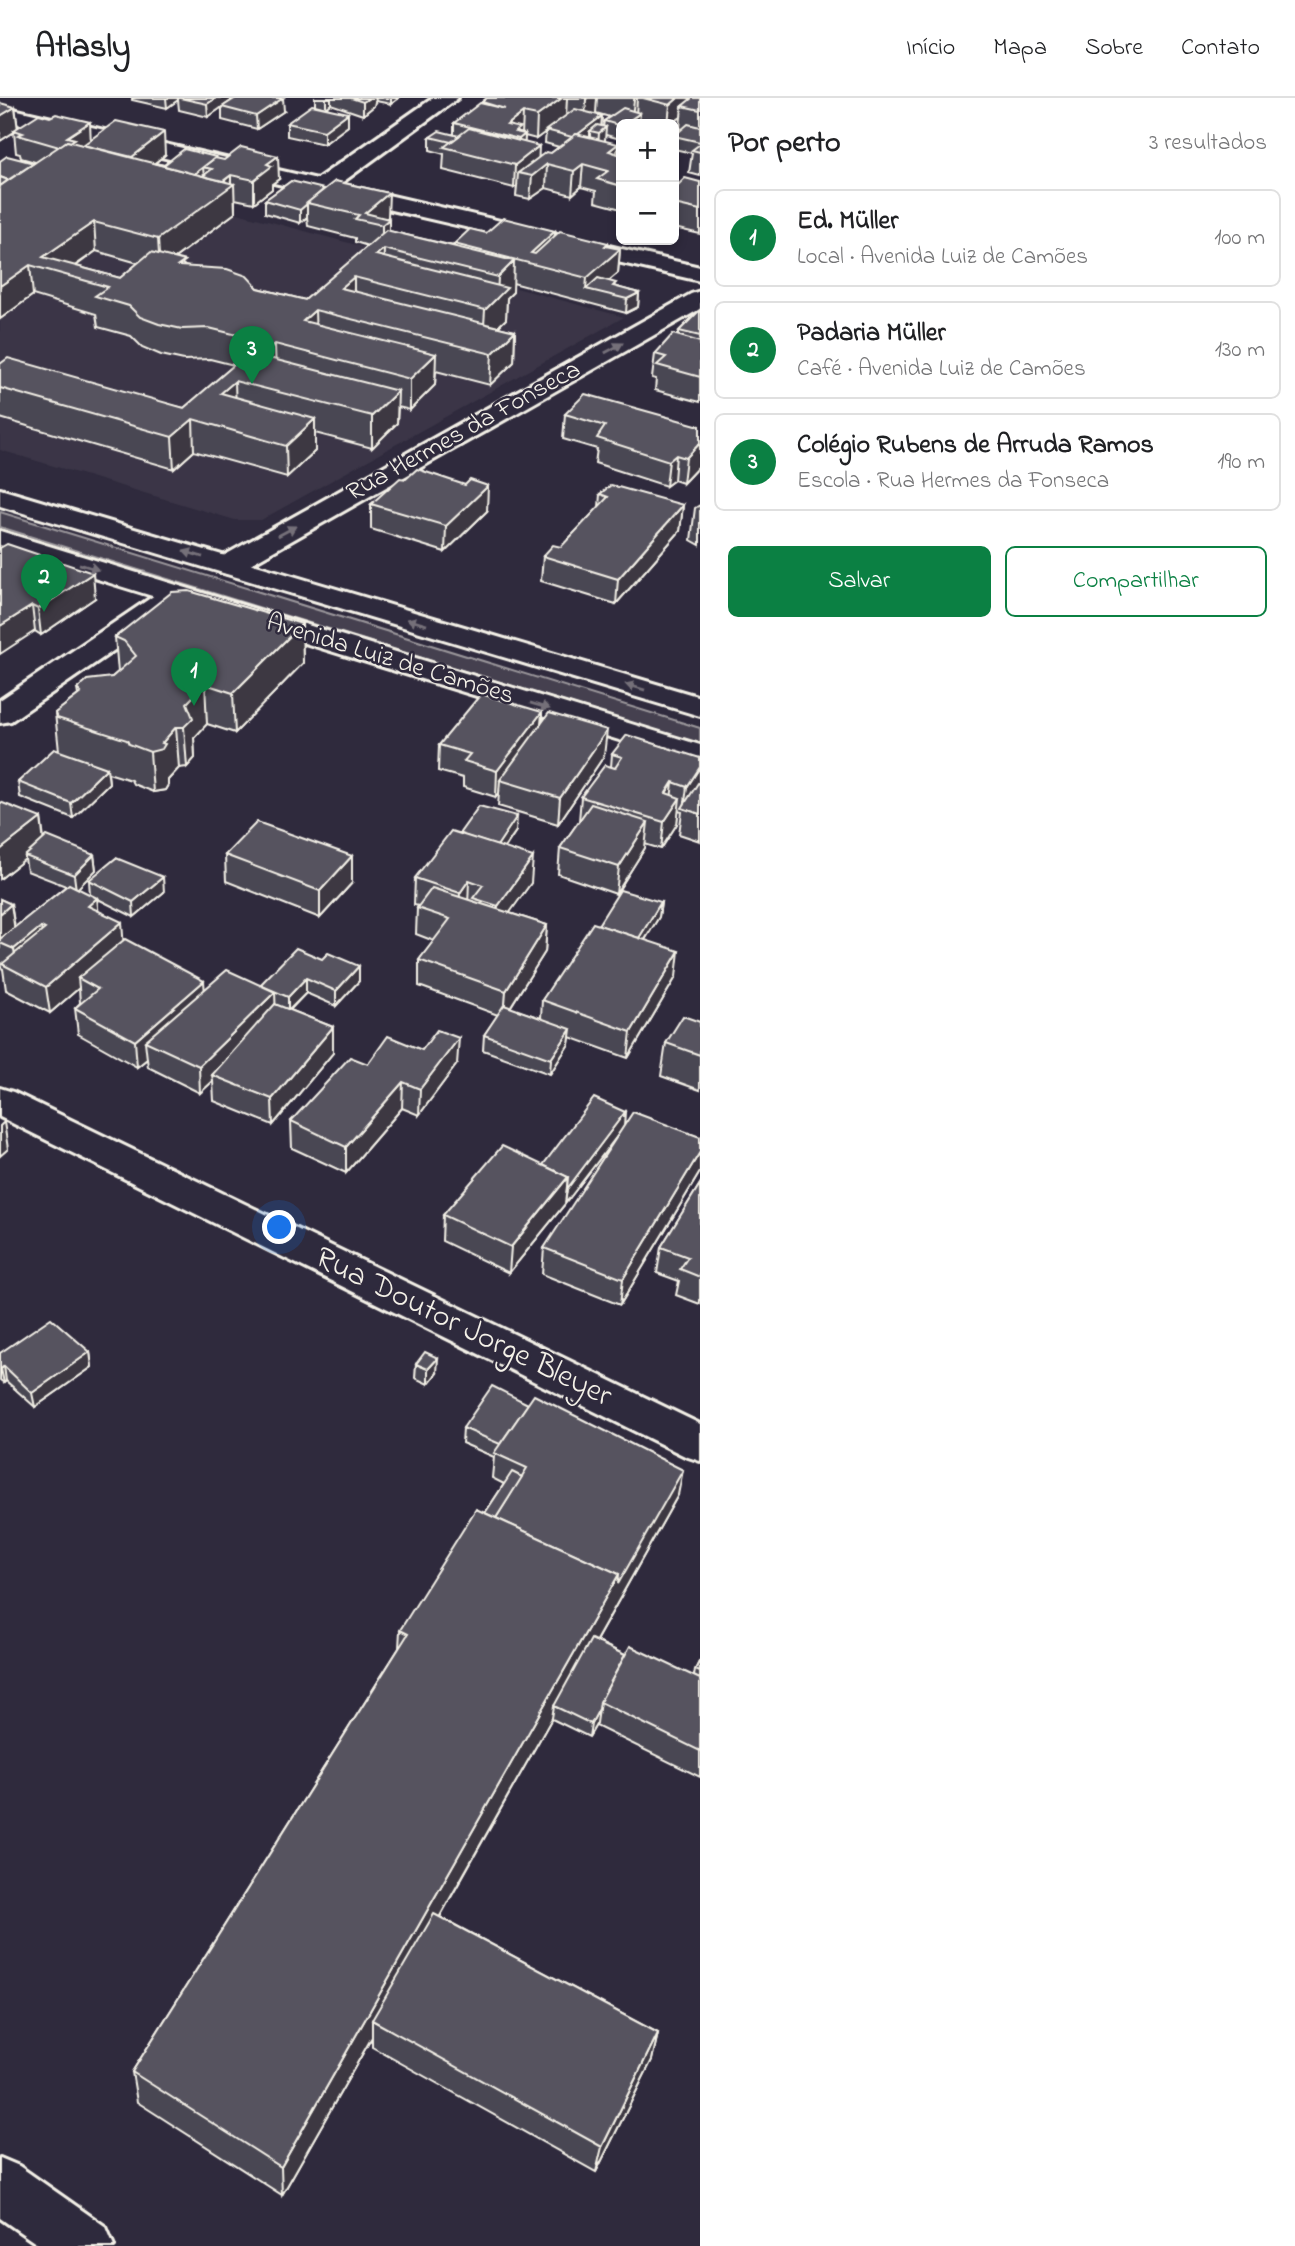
<!DOCTYPE html>
<html lang="pt">
<meta charset="utf-8">
<style>
body{margin:0;font-family:"Indie Flower",sans-serif;background:#f6f6f6;color:#202124}
.controls{position:absolute;right:21px;top:21px;display:grid;overflow:hidden;border-radius:10px;box-shadow:0 4px 10px #0003}
.controls button{width:63px;height:63px;display:grid;place-items:center;padding:0;border:0;border-bottom:2px solid #e0e0e0;background:#fff;color:#202124;font:35px sans-serif}
.you{position:absolute;left:280px;top:1130px;width:24px;height:24px;margin:-18px;border:5px solid #fff;border-radius:50%;background:#1a73e8;box-shadow:0 0 0 10px #1a73e833}
.badge{display:grid;place-items:center;width:46px;height:46px;border-radius:50%;background:#0b8043;color:#fff;font-size:23px;font-weight:700}
.pin{position:absolute;translate:-50% -58px;filter:drop-shadow(0 2px 4px #0008)}
.pin::after{content:'';position:absolute;top:37px;width:24px;height:21px;background:inherit;clip-path:polygon(0 0,100% 0,50% 100%)}
.list{margin:0;padding:0;list-style:none}
h2{display:flex;justify-content:space-between;align-items:center;height:91px;margin:0;padding:0 28px;font-size:30px}
h2 small{font-size:23px;font-weight:400;color:#757577}
.list li{display:grid;grid-template-columns:46px 1fr auto;gap:21px;align-items:center;box-sizing:border-box;height:98px;margin:0 14px 14px;padding:0 14px;border:2px solid #e0e0e0;border-radius:10px}
.list b{display:block;font-size:26px;white-space:nowrap}
.list p{margin:0;font-size:23px;white-space:nowrap;color:#757577}
.list em{font-size:23px;font-style:normal;color:#757577}
.actions{display:flex;gap:14px;padding:21px 28px}
.actions a{flex:1;padding:16px 0;border:2px solid #0b8043;border-radius:10px;text-align:center;font-size:24px;color:#0b8043}
.actions .main{background:#0b8043;color:#fff}
.map{position:relative;flex:none;width:700px;height:2148px;overflow:hidden}
header{display:flex;align-items:center;gap:42px;box-sizing:border-box;height:98px;padding:0 35px;background:#fff;border-bottom:2px solid #e0e0e0}
header strong{font-size:33px}
nav{display:flex;gap:38px;margin-inline-start:auto;font-size:24px}
main{display:flex}
aside{flex:1;background:#fff}
.map>svg:first-child{display:block}
.built{fill:#3b3647}
.green{fill:#454050;stroke:#9c989c;stroke-width:2}
.lines{fill:none;stroke-linecap:round;stroke-linejoin:round}
.street-casing{stroke:#f4f1e8;stroke-width:6}
.secondary-casing{stroke:#f4f1e8;stroke-width:6}
.primary-casing{stroke:#f4f1e8;stroke-width:6}
.street{fill:#2f2a3d;fill-rule:evenodd}
.secondary{fill:#2f2a3d;fill-rule:evenodd}
.primary{fill:#2f2a3d;fill-rule:evenodd}
.wall{fill:#4a4752;stroke:#f4f1e8;stroke-width:2;fill-rule:evenodd}
.shaded-wall{fill:#3c3942;stroke:#f4f1e8;stroke-width:2}
.building{fill:#56525f;stroke:#f4f1e8;stroke-width:2}
.oneway{fill:#747079}
.labels{text-anchor:middle;dominant-baseline:central;stroke-width:5;stroke-linejoin:round;paint-order:stroke}
.far-street-label{font-size:26px;fill:#f4f1e8;stroke:#2f2a3d}
.street-label{font-size:32px;fill:#f4f1e8;stroke:#2f2a3d}
</style>
<header>
<strong>Atlasly</strong>
<nav><a>Início</a><a>Mapa</a><a>Sobre</a><a>Contato</a></nav>
</header>
<main>
<div class="map">
<svg width="700" height="2148" viewBox="0 0 700 2148">
<rect width="100%" height="100%" fill="#2f2a3d"/>
<filter id="ink" filterUnits="userSpaceOnUse"><feTurbulence type="fractalNoise" baseFrequency=".0143" numOctaves="2"/><feDisplacementMap in="SourceGraphic" scale="14" xChannelSelector="R" yChannelSelector="G"/><feConvolveMatrix kernelMatrix="1 2 1 2 8 2 1 2 1" color-interpolation-filters="sRGB"/></filter>
<g filter="url(#ink)">
<path class="built" d="M70,70L624,219L261,422H235L0,352V118Z"/>
<path class="green" d="M0,414L700,630V646L0,429Z"/>
<g class="lines">
<defs>
<g id="street">
<path d="M433,0H458L340,86L700,169V183L0,22V8L317,81Z"/>
<path d="M169,492L180,495L184,501L180,507L11,623L0,625V602L158,495Z"/>
<path d="M0,990L13,994L700,1326V1363L685,1358L0,1019Z"/>
<path d="M0,2060L19,2068L106,2129L114,2148H40L0,2120Z"/>
</g>
<path id="secondary" d="M700,193V211L238,473L228,476L218,473L213,467L218,461L691,196Z"/>
<g id="primary">
<path d="M0,391L700,599V618L0,408Z"/>
<path d="M0,433L700,647V667L0,451Z"/>
</g>
</defs>
<use href="#street" class="street-casing"/>
<use href="#secondary" class="secondary-casing"/>
<use href="#primary" class="primary-casing"/>
<use href="#street" class="street"/>
<use href="#secondary" class="secondary"/>
<use href="#primary" class="primary"/>
</g>
<g class="wall">
<path d="M132,0H231V3L284,13L257,31L222,22V9L208,19L179,12L178,2L167,10L132,2Z"/>
<path d="M315,0H398L391,6L376,3L374,4V8L363,17L331,6L326,10L315,7Z"/>
<path d="M487,0H700V78L689,75L692,55L674,51V38L682,31L680,30L681,19L671,26H655L639,22V26H621L620,41L606,37L604,43L617,56H620V51L621,50V111L595,104L596,93L581,89L572,97L546,90L530,101L516,98L517,88L514,90L443,72L444,56L430,52V39L454,36V25L482,6V4ZM596,15L610,19L604,23L603,29L601,28L602,18L595,16ZM546,33L545,45L559,49L551,55L539,59L524,44L525,38L536,41Z"/>
<path d="M15,9L18,30L91,41L165,57L155,65L164,67L216,60L279,81L272,86V91L254,105L235,101V115L175,160L185,168L258,190L305,202L368,148L355,144V140L308,128L307,119L300,125L265,115V102L291,83L388,119L386,120L389,121V133L454,148V146L486,135L555,133L554,138L620,151L618,175L608,183L616,189L639,195L638,209L626,215L513,185V194L507,200L506,221L498,229L515,233L514,264L490,287L436,273L435,287L410,312L398,309L397,325L372,350L315,335V353L287,379L194,353L174,371L0,320V266L184,310L234,267L210,261L184,262L161,257L142,249L131,238L98,229L96,216L33,197L0,221L35,64L21,60L20,56L16,55L14,34L0,43ZM96,153L138,165L120,180L76,168Z"/>
<path d="M348,15V28L324,46L287,38V25Z"/>
<path d="M700,84V136L674,130V91Z"/>
<path d="M700,212V304L655,292L656,281L652,280L655,256L679,238V233Z"/>
<path d="M565,316L700,328V367L683,385L674,382L666,388L595,365L597,351L563,341Z"/>
<path d="M600,396L683,407L680,433L616,506L541,483L543,458L561,449L599,409Z"/>
<path d="M371,406L487,413L445,454L371,431Z"/>
<path d="M700,407V447L691,442L695,410Z"/>
<path d="M2,449L95,500L41,537L35,533Z"/>
<path d="M302,526L303,565L235,635L207,626L194,640L195,660L187,669L179,670L168,682V687L165,692L153,694L133,686L131,682L108,675L109,685L73,720L20,699L18,684L59,653L55,615L78,597L77,591L112,579L118,574L115,539Z"/>
<path d="M542,614V625L604,658L558,726L498,708L499,695L496,699L463,689V680L438,673L439,647Z"/>
<path d="M612,656L700,660V743L679,736L682,714L678,713L677,726L661,751L645,746V750L616,796L558,776L560,750L579,723L581,699L611,669Z"/>
<path d="M41,720L44,741L94,757L96,772L77,790L124,842L205,891L261,887L322,861L359,868V883L336,908L306,895L290,912L333,929V955L273,1027L214,1003L213,983L200,995L148,969L147,961L137,969L78,936L75,910L80,905L79,890L50,915L6,892L3,871L1,870L0,862V801L11,806L15,830L66,788L27,773L25,761L0,781Z"/>
<path d="M516,733L505,750L531,785L509,815L547,827L545,854L510,910L541,920L542,902L598,827L661,804L659,819L645,842L676,879L628,960L570,939L569,946L550,976L483,952L484,937L498,917L419,888V862L434,843L416,836L417,810L419,808L414,807L415,780L459,736Z"/>
<path d="M225,757L352,785L320,820L226,783Z"/>
<path d="M89,782L164,794L134,819L90,797Z"/>
<path d="M700,924V992L661,978L666,945Z"/>
<path d="M368,966H457L419,1017L402,1010L346,1075L292,1050L291,1023Z"/>
<path d="M624,1029L565,1106L509,1175L442,1143L443,1117Z"/>
<path d="M700,1039V1074L620,1207L542,1176L544,1150Z"/>
<path d="M700,1086V1206L676,1197L679,1183L657,1175L661,1149Z"/>
<path d="M90,1254L92,1269L35,1309L6,1283L4,1285L0,1282V1255Z"/>
<path d="M416,1266L437,1275L428,1286L415,1280Z"/>
<path d="M463,1330L678,1397L596,1543L625,1557L694,1578L695,1572L700,1562V1679L596,1628L597,1625L589,1639L552,1621V1620L440,1819L658,1935L652,1962L596,2074L372,1949V1939L282,2097L137,2004L132,1974L399,1550L400,1532L485,1415L504,1386L492,1380L494,1359L462,1345Z"/>
</g>
<g class="shaded-wall">
<path d="M166,0H178V2L167,10Z"/>
<path d="M216,0H231V3L208,19L207,6Z"/>
<path d="M283,0L284,13L257,31L256,18Z"/>
<path d="M326,0H331V6L326,10Z"/>
<path d="M369,0H376L374,8L363,17V4Z"/>
<path d="M391,0H398V1L391,6Z"/>
<path d="M562,0H567L566,19L536,41L537,18Z"/>
<path d="M588,0H597L596,15L585,24L586,1Z"/>
<path d="M635,0H637L636,18L640,15L639,26H624L632,20L634,2Z"/>
<path d="M678,0H700L682,8L681,19L671,26H668L670,7Z"/>
<path d="M15,9L18,32H14V34L0,43V18Z"/>
<path d="M348,15V28L324,46V33Z"/>
<path d="M523,15L522,37L519,39L507,27Z"/>
<path d="M602,18L601,31L590,33V40L574,39Z"/>
<path d="M90,24L91,47L76,57L67,39Z"/>
<path d="M606,29L605,42L598,48L599,35Z"/>
<path d="M164,34L165,57L133,82L132,59Z"/>
<path d="M525,36L524,59L518,64L519,41Z"/>
<path d="M618,46L616,69L609,53Z"/>
<path d="M539,48L538,71L518,75L517,88L514,90L515,67Z"/>
<path d="M278,58L279,81L272,86V91L254,105V82L267,66Z"/>
<path d="M216,59L217,72L203,69L204,80L183,85Z"/>
<path d="M547,66L546,90L530,101L532,78Z"/>
<path d="M583,66L581,89L572,97L574,73Z"/>
<path d="M231,77V88L234,86L235,115L160,171L158,141Z"/>
<path d="M389,95L388,119L379,127L365,115Z"/>
<path d="M307,106V119L300,125V112Z"/>
<path d="M389,121V145L382,151V127Z"/>
<path d="M94,124L96,153L63,176L43,159Z"/>
<path d="M555,133L553,157L530,165L531,155Z"/>
<path d="M608,145L607,162L620,151L618,175L597,193L586,191L587,180L605,148Z"/>
<path d="M384,151L383,181L376,157Z"/>
<path d="M514,163L513,194L507,200L506,221L483,243L485,212L497,200L498,179Z"/>
<path d="M30,167L33,197L0,221V188Z"/>
<path d="M354,179V209L341,190Z"/>
<path d="M639,195L638,209L626,215L627,201Z"/>
<path d="M315,212L316,243L303,223Z"/>
<path d="M515,233L514,264L490,287L492,256Z"/>
<path d="M275,246L276,277L261,258Z"/>
<path d="M436,256L435,287L410,312V281Z"/>
<path d="M235,283L236,314L221,295Z"/>
<path d="M398,293L397,325L372,350V318Z"/>
<path d="M193,321L194,353L174,371L172,339Z"/>
<path d="M315,321V353L287,379L286,348Z"/>
<path d="M700,345V367L683,385L686,360Z"/>
<path d="M676,357L674,382L666,388L669,363Z"/>
<path d="M488,388L487,413L445,454L446,428Z"/>
<path d="M683,407L680,433L616,506L618,481Z"/>
<path d="M93,475L95,500L41,537L38,511Z"/>
<path d="M32,508L35,533L0,556V528Z"/>
<path d="M302,526L303,565L235,635L233,595Z"/>
<path d="M205,586L207,626L194,640L195,660L187,669L184,629L187,605Z"/>
<path d="M542,614L540,640L500,682L499,695L496,699L497,673Z"/>
<path d="M176,629L179,670L168,682V687L165,692L153,694L150,654L162,645Z"/>
<path d="M607,632L604,658L558,726L560,700Z"/>
<path d="M700,669V689L684,711L687,689Z"/>
<path d="M107,670L109,685L73,720L71,705Z"/>
<path d="M673,684L670,711L666,695Z"/>
<path d="M680,700L677,726L661,751L664,724Z"/>
<path d="M517,718L516,733L495,763L496,748Z"/>
<path d="M41,720L44,746L25,758V761L0,781V752Z"/>
<path d="M648,724L645,750L616,796L619,769Z"/>
<path d="M94,757L96,772L76,792L74,777Z"/>
<path d="M352,758V785L320,820V793Z"/>
<path d="M533,759L531,785L496,834L498,808Z"/>
<path d="M163,779L164,794L134,819L133,804Z"/>
<path d="M469,782L468,808L458,821L460,795Z"/>
<path d="M97,800L100,827L88,808Z"/>
<path d="M661,804L659,819L631,864L633,849Z"/>
<path d="M11,806L15,833L0,845V816Z"/>
<path d="M122,824L124,851L78,880L79,890L50,915L46,889Z"/>
<path d="M547,827L545,854L504,919L506,893Z"/>
<path d="M41,829L44,855L17,873L14,851Z"/>
<path d="M679,853L676,879L628,960L631,934Z"/>
<path d="M359,868V883L336,908V893Z"/>
<path d="M306,880V895L288,913V899Z"/>
<path d="M204,883L206,909L145,943L147,961L137,969L135,943Z"/>
<path d="M275,894L276,920L212,977L213,983L200,995L199,968Z"/>
<path d="M333,929V955L273,1027L272,1001Z"/>
<path d="M571,931L569,946L550,976L551,961Z"/>
<path d="M459,940L457,966L419,1017L420,991Z"/>
<path d="M403,984L402,1010L346,1075V1049Z"/>
<path d="M625,1014L624,1029L565,1106L567,1091Z"/>
<path d="M4,1024L8,1051L0,1058V1028Z"/>
<path d="M700,1054V1074L620,1207L623,1181Z"/>
<path d="M568,1079L565,1106L509,1175L511,1149Z"/>
<path d="M90,1254L92,1269L35,1309L32,1295Z"/>
<path d="M438,1260L437,1275L428,1286V1271Z"/>
<path d="M4,1268L6,1283L4,1285L1,1271Z"/>
<path d="M683,1372L678,1397L558,1610L554,1608L552,1620L379,1926L372,1922V1939L282,2097L281,2069L619,1476Z"/>
<path d="M599,1611L597,1625L589,1639L591,1626Z"/>
<path d="M658,1935L652,1962L596,2074L602,2049Z"/>
</g>
<g class="building">
<path d="M180,0H216L207,6Z"/>
<path d="M236,0H283L256,18L222,9Z"/>
<path d="M351,0H369L363,4Z"/>
<path d="M487,0H562L537,18L523,15L507,27L520,30L515,34L525,36L519,41L454,25L480,5L505,11L482,4Z"/>
<path d="M643,0H678L670,7Z"/>
<path d="M692,0H700V12L682,8Z"/>
<path d="M0,5L15,9L0,18Z"/>
<path d="M312,7L348,15L324,33L287,25Z"/>
<path d="M623,10L640,15L624,26H621V28L604,23Z"/>
<path d="M575,11L602,18L578,36H576L572,39L546,32Z"/>
<path d="M39,16L50,19L56,16L90,24L67,39L75,41L70,44L67,43L59,49L18,37L23,35L14,32Z"/>
<path d="M116,23L164,34L132,59L83,47Z"/>
<path d="M688,26L700,29V44L674,38Z"/>
<path d="M597,27L606,29L599,35L590,33Z"/>
<path d="M469,30L539,48L515,67L444,49Z"/>
<path d="M439,33L459,38L451,44L430,39Z"/>
<path d="M576,36L618,46L609,53L621,57V88L597,81L608,73L583,66L574,73L547,66L532,78L518,75L546,54L551,55Z"/>
<path d="M67,43L234,86L158,141L94,124L43,159L120,180L151,154L185,163L178,168L227,171L247,178L258,190L305,202L386,132L514,163L498,179L384,151L376,157L507,190L485,212L354,179L341,190L515,233L492,256L315,212L303,223L436,256L410,281L275,246L261,258L398,293L372,318L235,283L221,295L315,321L286,348L193,321L172,339L0,290V266L8,260L184,310L262,243L209,230L182,231L159,226L140,219L129,208L95,198L108,189L30,167L0,188V88Z"/>
<path d="M700,46V54L692,52Z"/>
<path d="M241,49L278,58L267,66L272,68L254,82L231,77L223,83L203,78L212,71L203,69L215,60L224,62Z"/>
<path d="M184,51L216,59L194,76L154,65L164,67Z"/>
<path d="M7,58L34,65L8,82L0,79V63Z"/>
<path d="M0,79L8,82L0,88Z"/>
<path d="M685,80L700,84V112L674,106V91Z"/>
<path d="M291,83L324,91L300,112L265,102Z"/>
<path d="M335,83L389,95L365,115L389,121L382,127L355,121L359,117L307,105Z"/>
<path d="M503,120L555,133L531,155L535,156L560,133L608,145L605,148L620,151L587,180L454,146L470,131L486,135Z"/>
<path d="M598,180L616,185L613,188L639,195L627,201L586,191Z"/>
<path d="M700,212V238L679,233Z"/>
<path d="M673,236L700,244V279L657,267L666,259L655,256Z"/>
<path d="M585,296L700,328V345L686,360L676,357L669,363L597,340L605,328L565,316Z"/>
<path d="M417,371L465,387L470,382L488,388L446,428L371,406L400,380L406,381Z"/>
<path d="M611,387L683,407L618,481L543,458L553,447L561,449L608,399L600,396Z"/>
<path d="M7,446L93,475L38,511L32,508L0,528V450Z"/>
<path d="M189,493L302,526L233,595L205,586L187,605L193,620L184,629H176L162,645L165,646L162,651L150,654L129,646L127,642L57,620L55,615L81,595L77,591L87,582L112,579L136,558L124,543L115,539L172,494Z"/>
<path d="M481,596L542,614L497,673L464,663L470,656L439,647Z"/>
<path d="M549,615L607,632L560,700L500,682Z"/>
<path d="M627,637L700,660V669L687,689L673,684L666,695L680,700L664,724L581,699L605,667L615,670L622,659L612,656Z"/>
<path d="M54,651L107,670L71,705L18,684Z"/>
<path d="M698,685L700,686V716L682,710Z"/>
<path d="M0,704L41,720L0,752Z"/>
<path d="M591,706L648,724L619,769L560,750Z"/>
<path d="M479,708L517,718L497,748L459,736Z"/>
<path d="M257,724L352,758L320,793L225,757Z"/>
<path d="M451,733L533,759L498,808L473,800L483,787L469,782L460,795L415,780Z"/>
<path d="M47,738L94,757L74,777L25,758Z"/>
<path d="M116,760L163,779L133,804L89,782Z"/>
<path d="M69,786L97,800L88,808L122,824L46,889L2,866L45,831L41,829L14,851L0,845V841Z"/>
<path d="M432,790L547,827L506,893L419,862L450,821L417,810Z"/>
<path d="M620,792L661,804L639,840L598,827Z"/>
<path d="M0,801L11,806L0,816Z"/>
<path d="M593,825L679,853L631,934L542,902Z"/>
<path d="M125,841L204,883L135,943L75,910L98,891L78,880Z"/>
<path d="M296,850L322,861L328,855L359,868L336,893L306,880L288,899L260,887Z"/>
<path d="M227,872L275,894L199,968L145,943Z"/>
<path d="M275,906L333,929L272,1001L212,977Z"/>
<path d="M504,907L571,931L551,961L484,937Z"/>
<path d="M683,918L700,924V957L666,945Z"/>
<path d="M437,932L459,940L420,991L403,984L346,1049L291,1023L350,959L368,966L388,938L422,952Z"/>
<path d="M594,1000L625,1014L567,1091L568,1079L543,1067Z"/>
<path d="M633,1014L700,1039V1054L623,1181L544,1150Z"/>
<path d="M502,1048L568,1079L511,1149L443,1117Z"/>
<path d="M700,1086V1179L680,1171L688,1159L661,1149Z"/>
<path d="M51,1220L90,1254L32,1295L4,1268L1,1271L0,1270V1255Z"/>
<path d="M425,1254L438,1260L428,1271L416,1266Z"/>
<path d="M492,1288L528,1306L500,1346L463,1330Z"/>
<path d="M534,1297L683,1372L618,1486L619,1476L496,1420L527,1370L494,1355Z"/>
<path d="M512,1374L522,1379L496,1420L485,1415Z"/>
<path d="M476,1411L619,1476L281,2069L132,1974L408,1536L400,1532Z"/>
<path d="M591,1541L625,1557L600,1604L599,1611L591,1626L554,1608Z"/>
<path d="M630,1548L700,1581V1653L600,1604Z"/>
<path d="M700,1562V1574L695,1572Z"/>
<path d="M434,1816L658,1935L602,2049L372,1922Z"/>
</g>
<defs><path id="oneway-solid" d="M-6-.8H1V-3.2L6.5 0L1 3.2V.8H-6Z" transform="scale(1.75)"/></defs>
<g class="oneway">
<use href="#oneway-solid" transform="translate(614 250) rotate(-29)"/>
<use href="#oneway-solid" transform="translate(287 433) rotate(-29)"/>
<use href="#oneway-solid" transform="translate(193 456) rotate(-163)"/>
<use href="#oneway-solid" transform="translate(89 469) rotate(17)"/>
<use href="#oneway-solid" transform="translate(417 524) rotate(-163)"/>
<use href="#oneway-solid" transform="translate(635 589) rotate(-163)"/>
<use href="#oneway-solid" transform="translate(540 608) rotate(17)"/>
</g>
</g>
<g class="labels">
<g class="far-street-label">
<text transform="translate(464 334) rotate(-29)">Rua Hermes da Fonseca</text>
<text transform="translate(390 562) rotate(17)">Avenida Luiz de Camões</text>
</g>
<g class="street-label">
<text transform="translate(463 1230) rotate(26)">Rua Doutor Jorge Bleyer</text>
</g>
</g>
</svg>
<div class="controls">
<button>+</button>
<button>−</button>
</div>
<div class="you"></div>
<div class="pin badge" style="left:194px;top:608px">1</div>
<div class="pin badge" style="left:44px;top:514px">2</div>
<div class="pin badge" style="left:252px;top:286px">3</div>
</div>
<aside>
<h2>Por perto<small>3 resultados</small></h2>
<ul class="list">
<li><span class="badge">1</span><div><b>Ed. Müller</b><p>Local · Avenida Luiz de Camões</p></div><em>100 m</em></li>
<li><span class="badge">2</span><div><b>Padaria Müller</b><p>Café · Avenida Luiz de Camões</p></div><em>130 m</em></li>
<li><span class="badge">3</span><div><b>Colégio Rubens de Arruda Ramos</b><p>Escola · Rua Hermes da Fonseca</p></div><em>190 m</em></li>
</ul>
<div class="actions"><a class="main">Salvar</a><a>Compartilhar</a></div>
</aside>
</main>
